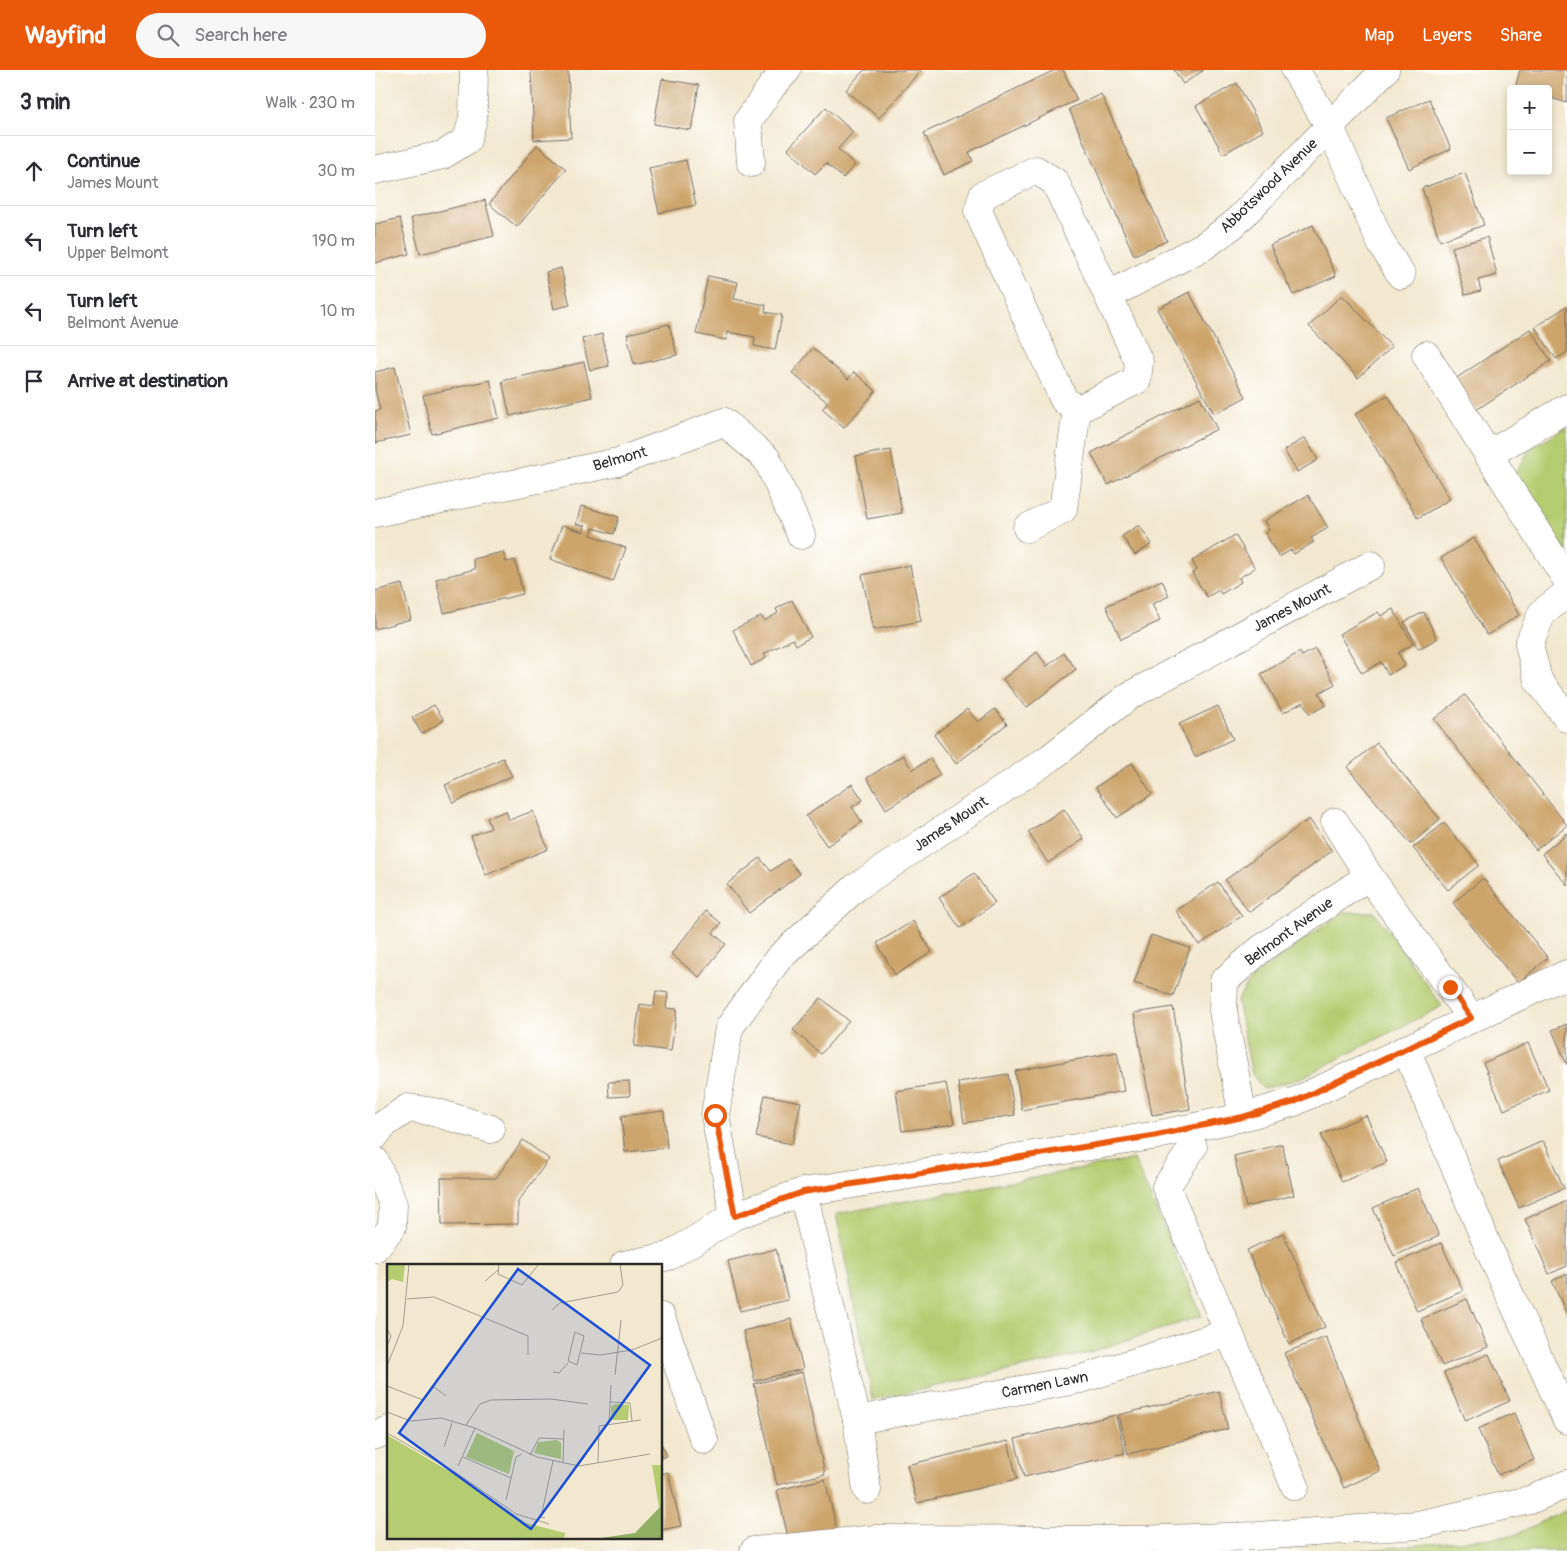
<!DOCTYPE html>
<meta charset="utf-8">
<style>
body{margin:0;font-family:Pangolin,sans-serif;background:#f7f7f7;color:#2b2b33}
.controls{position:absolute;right:15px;top:15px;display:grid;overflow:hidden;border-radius:5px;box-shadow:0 2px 8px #0003}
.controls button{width:45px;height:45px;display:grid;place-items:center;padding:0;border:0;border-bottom:1px solid #e1e1e2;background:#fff;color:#2b2b33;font:25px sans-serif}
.stop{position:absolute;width:15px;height:15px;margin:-11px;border:4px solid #ea580c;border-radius:50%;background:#fff}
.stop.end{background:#ea580c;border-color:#fff;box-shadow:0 1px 5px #0008}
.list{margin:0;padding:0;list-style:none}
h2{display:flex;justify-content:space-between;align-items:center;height:65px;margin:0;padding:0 20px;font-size:21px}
h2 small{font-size:16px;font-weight:400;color:#7c7c81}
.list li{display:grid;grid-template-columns:32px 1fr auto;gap:15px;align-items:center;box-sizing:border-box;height:70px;padding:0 20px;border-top:1px solid #e1e1e2}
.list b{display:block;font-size:19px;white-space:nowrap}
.list p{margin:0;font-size:16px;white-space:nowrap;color:#7c7c81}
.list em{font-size:16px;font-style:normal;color:#7c7c81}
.icon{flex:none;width:28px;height:28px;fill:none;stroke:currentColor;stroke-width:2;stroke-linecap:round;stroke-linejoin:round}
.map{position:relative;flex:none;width:1192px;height:1481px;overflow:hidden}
header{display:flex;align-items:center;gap:30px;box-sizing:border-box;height:70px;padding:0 25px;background:#ea580c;color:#fff}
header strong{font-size:24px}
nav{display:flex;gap:28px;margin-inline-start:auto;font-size:18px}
.search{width:350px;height:45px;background:#f7f7f7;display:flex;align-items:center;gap:12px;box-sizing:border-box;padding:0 18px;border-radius:28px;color:#7c7c81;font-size:19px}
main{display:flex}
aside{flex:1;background:#fff}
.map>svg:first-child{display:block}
.green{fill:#b5cc71;stroke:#707c4e}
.building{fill:#cda46c}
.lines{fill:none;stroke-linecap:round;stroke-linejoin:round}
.minor-casing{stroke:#716d64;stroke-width:29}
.minor{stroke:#fff;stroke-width:28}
.route{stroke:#ea580c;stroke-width:6}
.labels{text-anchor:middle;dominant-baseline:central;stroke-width:4;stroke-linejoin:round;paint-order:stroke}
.street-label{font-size:15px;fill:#2b2b2b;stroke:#fff}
.inset-road{fill:none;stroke:#a29c8d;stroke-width:1}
.view{fill:#1d4ed8;fill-opacity:0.15;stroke:#1d4ed8;stroke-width:2.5}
.inset-edge{fill:none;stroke:#2b2b2b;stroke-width:2.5}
</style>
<header>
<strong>Wayfind</strong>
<div class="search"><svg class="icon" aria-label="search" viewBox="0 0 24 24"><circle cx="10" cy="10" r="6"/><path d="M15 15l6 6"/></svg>Search here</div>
<nav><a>Map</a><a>Layers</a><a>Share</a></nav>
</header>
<main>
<aside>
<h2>3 min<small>Walk · 230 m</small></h2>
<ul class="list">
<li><svg class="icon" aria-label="ahead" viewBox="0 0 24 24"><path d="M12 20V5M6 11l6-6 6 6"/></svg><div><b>Continue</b><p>James Mount</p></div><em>30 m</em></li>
<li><svg class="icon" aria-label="left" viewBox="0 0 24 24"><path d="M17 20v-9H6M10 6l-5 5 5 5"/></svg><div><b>Turn left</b><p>Upper Belmont</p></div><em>190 m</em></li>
<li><svg class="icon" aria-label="left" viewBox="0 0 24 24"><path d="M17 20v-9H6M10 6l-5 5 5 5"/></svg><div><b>Turn left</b><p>Belmont Avenue</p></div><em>10 m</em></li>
<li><svg class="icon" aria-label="arrive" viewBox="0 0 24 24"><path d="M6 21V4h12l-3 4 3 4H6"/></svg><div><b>Arrive at destination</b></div></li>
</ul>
</aside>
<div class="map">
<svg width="1192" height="1481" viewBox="0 0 1192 1481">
<rect width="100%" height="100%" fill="#fff"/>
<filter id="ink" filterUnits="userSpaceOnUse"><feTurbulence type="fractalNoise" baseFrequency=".02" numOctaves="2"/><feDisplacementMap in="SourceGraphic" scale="10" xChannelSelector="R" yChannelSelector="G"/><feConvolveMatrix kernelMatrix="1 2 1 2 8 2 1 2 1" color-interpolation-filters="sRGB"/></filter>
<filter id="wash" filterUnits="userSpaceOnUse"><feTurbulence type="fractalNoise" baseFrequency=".0096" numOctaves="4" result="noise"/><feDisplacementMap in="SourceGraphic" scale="20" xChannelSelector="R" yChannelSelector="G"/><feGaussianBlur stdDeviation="1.12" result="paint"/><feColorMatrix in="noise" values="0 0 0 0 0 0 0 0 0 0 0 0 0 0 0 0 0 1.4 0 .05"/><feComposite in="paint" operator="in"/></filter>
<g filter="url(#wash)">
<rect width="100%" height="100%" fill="#f2e8cf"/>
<g class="green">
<path d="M1192,356V486L1139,405L1155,379Z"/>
<path d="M968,842H999L1067,936L926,1008L888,1019L877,1004L862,930L877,908Z"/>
<path d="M759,1089L827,1246L706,1285L498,1330L461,1144Z"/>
<path d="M1192,1440V1481H979L1137,1466Z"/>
</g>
<g id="blocks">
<g class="building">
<path d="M156,0H193L196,68L159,70Z"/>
<path d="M489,0H546L504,48L471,20Z"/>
<path d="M680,0H688L702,30L594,82L598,91L569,105L549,63Z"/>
<path d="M799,0H829L808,14Z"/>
<path d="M1145,0H1192V33L1173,27V19L1140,18Z"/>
<path d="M287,9L324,15L316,60L279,54Z"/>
<path d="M862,13L888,61L848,84L821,36Z"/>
<path d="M726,24L792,171L759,185L694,39Z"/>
<path d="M1054,29L1076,79L1034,99L1011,48Z"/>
<path d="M451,37L478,62L463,79L480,95L468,108L451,93L440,104L413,79Z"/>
<path d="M162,75L191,99L142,157L114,134Z"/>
<path d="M311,90L321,135L284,143L274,98Z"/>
<path d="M1090,103L1109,155L1065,171L1047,118Z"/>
<path d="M110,130L119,166L45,184L36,148Z"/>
<path d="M25,148L34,184L0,193V154Z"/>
<path d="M938,155L961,206L918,225L895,175Z"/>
<path d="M1112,167L1122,205L1103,210L1106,221L1090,225L1077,177Z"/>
<path d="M186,198L195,235L179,239L171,202Z"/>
<path d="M333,206L363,212L359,229L391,235L390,242L407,245L400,280L379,276L380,267L352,262L351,270L321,264Z"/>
<path d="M814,222L871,327L839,344L782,239Z"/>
<path d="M967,225L1017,277L983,308L934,256Z"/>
<path d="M1192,236V282L1181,289L1160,257Z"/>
<path d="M294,254L302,285L259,295L252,264Z"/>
<path d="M1155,259L1176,291L1101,340L1080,309Z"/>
<path d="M227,264L234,296L215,300L207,269Z"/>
<path d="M438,278L473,309L479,302L501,321L469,358L447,339L453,333L417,303Z"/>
<path d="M209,292L217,327L135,346L127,311Z"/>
<path d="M20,297L36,365L0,373V341L5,340L0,320V302Z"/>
<path d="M115,310L124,348L57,364L48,325Z"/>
<path d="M1013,325L1075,429L1043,448L980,344Z"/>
<path d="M825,327L842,359L733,415L716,383Z"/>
<path d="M930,368L943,390L922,402L909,380Z"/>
<path d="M516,380L527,443L492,449L481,386Z"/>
<path d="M933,425L953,458L936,468L939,472L919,484L916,480L904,487L890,463L894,460L889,451Z"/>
<path d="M206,436L244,447L239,464L218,458L216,465L251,478L238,512L175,489L187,455L208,462L210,456L201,454Z"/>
<path d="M764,455L777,474L760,485L747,466Z"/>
<path d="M860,465L880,498L864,508L866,512L846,524L844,520L832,527L817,503L822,500L817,491Z"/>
<path d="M1099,468L1144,545L1112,565L1066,488Z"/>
<path d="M128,482L131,492L140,490L148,524L69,543L61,509L100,499L98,489Z"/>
<path d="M535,495L546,551L498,560L487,505Z"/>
<path d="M787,510L794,526L777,534L785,551L746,569L731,536Z"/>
<path d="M27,514L36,549L0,559V521Z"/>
<path d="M417,530L436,567L421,575L418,569L389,584L391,588L376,596L358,560L386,546L389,551L403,543L401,539Z"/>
<path d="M1018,539L1038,574L1023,583L1030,595L1013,605L1006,592L987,603L964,564L1003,542L1006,546Z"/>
<path d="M1049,542L1062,569L1043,579L1029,552Z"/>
<path d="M940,579L960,614L944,623L951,635L935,644L928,632L908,643L886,604L925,582L927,586Z"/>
<path d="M662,582L672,596L689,583L701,599L651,638L628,609Z"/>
<path d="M1090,625L1192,755L1161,780L1059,649Z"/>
<path d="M59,635L69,650L47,664L37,648Z"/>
<path d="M843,636L858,669L820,687L804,654Z"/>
<path d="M592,639L603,652L620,639L632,654L581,694L559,665Z"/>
<path d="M1002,673L1065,749L1036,774L972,697Z"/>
<path d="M528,685L537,700L555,689L565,705L511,739L492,708Z"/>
<path d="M128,688L137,706L78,733L70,715Z"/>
<path d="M757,693L777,724L742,748L721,717Z"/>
<path d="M477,714L488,730L477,737L487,752L452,776L431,746Z"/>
<path d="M689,739L709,769L673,793L653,762Z"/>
<path d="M131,741L134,750L158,741L173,779L111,805L96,766L116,758L112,748Z"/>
<path d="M934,749L957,781L874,842L850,810Z"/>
<path d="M1069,753L1104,795L1073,820L1038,778Z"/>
<path d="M1192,763V815L1167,784Z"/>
<path d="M385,788L396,801L413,789L425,804L374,843L352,814Z"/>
<path d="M599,803L620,833L585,858L564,828Z"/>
<path d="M1108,808L1173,888L1143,913L1078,833Z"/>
<path d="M843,812L867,846L824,875L801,841Z"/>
<path d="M331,841L346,853L338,863L351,874L324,907L296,884Z"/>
<path d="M538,851L557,882L520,905L502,873Z"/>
<path d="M776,865L815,878L798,926L759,913Z"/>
<path d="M281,921L293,923L291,938L302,939L296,981L259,976L265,934L279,936Z"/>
<path d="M446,928L474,951L446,984L418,960Z"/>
<path d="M798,937L815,1039L777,1045L759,943Z"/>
<path d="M1192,954V995L1177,960Z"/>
<path d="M1153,973L1174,1020L1129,1040L1108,993Z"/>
<path d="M742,982L749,1021L647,1040L640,1001Z"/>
<path d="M633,1004L640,1045L589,1053L583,1012Z"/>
<path d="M254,1011L255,1026L234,1027L233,1012Z"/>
<path d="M571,1013L579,1054L527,1061L521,1021Z"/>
<path d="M390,1025L426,1032L417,1074L381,1067Z"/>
<path d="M289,1041L292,1078L250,1082L246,1046Z"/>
<path d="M991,1045L1012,1092L967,1112L946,1065Z"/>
<path d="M148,1070L174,1089L143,1132V1154L67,1155L66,1108H121Z"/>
<path d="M1168,1071L1189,1118L1144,1138L1123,1091Z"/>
<path d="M907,1074L919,1125L871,1137L859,1086Z"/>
<path d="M1043,1118L1064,1166L1019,1186L998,1138Z"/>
<path d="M1192,1131V1196L1174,1204L1150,1149Z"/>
<path d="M908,1163L950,1257L914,1274L872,1180Z"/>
<path d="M1066,1173L1088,1221L1042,1241L1021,1193Z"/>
<path d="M401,1179L413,1230L365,1241L353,1191Z"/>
<path d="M1192,1204V1245L1177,1211Z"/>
<path d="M1092,1229L1113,1277L1067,1296L1046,1249Z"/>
<path d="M416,1249L428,1299L380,1311L368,1261Z"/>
<path d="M951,1267L1005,1401L969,1418L909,1283Z"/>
<path d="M1114,1284L1135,1331L1090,1351L1069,1303Z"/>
<path d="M427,1302L450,1404L402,1415L379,1314Z"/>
<path d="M844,1321L853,1359L753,1384L743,1345Z"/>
<path d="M1139,1343L1159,1390L1123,1405L1103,1359Z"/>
<path d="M741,1345L750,1383L649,1407L640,1369Z"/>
<path d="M633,1371L642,1409L542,1433L532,1395Z"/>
<path d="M286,1373L292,1386L286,1388Z"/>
<path d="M293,1402L306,1456L286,1460V1404Z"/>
<path d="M450,1409L462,1460L414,1471L402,1420Z"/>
</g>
</g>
</g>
<g filter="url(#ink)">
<use href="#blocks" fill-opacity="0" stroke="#716d64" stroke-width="1"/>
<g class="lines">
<defs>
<g id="minor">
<path d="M920,0L955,57L1006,173L1026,205"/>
<path d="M376,93L373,51L397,16L412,0"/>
<path d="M0,100L68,85L92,70L98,48L99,0"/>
<path d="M661,100L680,112L764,292L762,310L702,340L689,330L603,141L608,125Z"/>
<path d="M734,225L829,176L858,155L1010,0"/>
<path d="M1051,285L1192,510"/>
<path d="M1113,385L1192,338"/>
<path d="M0,443L243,392L349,352L392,389L426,465"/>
<path d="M652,458L688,439L702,340"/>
<path d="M1192,523L1167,543L1154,574L1163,610L1192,648"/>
<path d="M960,752L994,806L1096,948"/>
<path d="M1031,979L1114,1179L1192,1350"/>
<path d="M868,1047L848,941L849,911L886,879L994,806"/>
<path d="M0,1066L8,1055L33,1038L59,1042L116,1059"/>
<path d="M818,1077L791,1117L920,1416"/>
<path d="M0,1091L18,1134L17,1157L0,1178"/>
<path d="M428,1122L482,1350L492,1420"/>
<path d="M359,1146L340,1045L354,958L403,889L480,818L675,688L754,626L996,495"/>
<path d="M249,1195L294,1186L359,1146L428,1122L777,1066L868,1047L919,1032L1192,904"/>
<path d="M286,1247L329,1370"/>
<path d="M482,1350L706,1309L853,1263"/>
<path d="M0,1365L14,1360"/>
<path d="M379,1481L501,1469L758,1470L882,1466L1043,1455L1155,1430L1192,1414"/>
</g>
</defs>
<use href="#minor" class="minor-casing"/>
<use href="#minor" class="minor"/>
</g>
</g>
<g class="lines" filter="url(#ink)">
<path class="route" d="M340,1045L360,1146L428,1122L777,1066L868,1047L919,1032L1096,948L1075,917"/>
</g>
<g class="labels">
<g class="street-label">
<text transform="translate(894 116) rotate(-44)">Abbotswood Avenue</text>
<text transform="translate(245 389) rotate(-16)">Belmont</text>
<text transform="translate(917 538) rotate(-28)">James Mount</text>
<text transform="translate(576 754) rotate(-34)">James Mount</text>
<text transform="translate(914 862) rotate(-36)">Belmont Avenue</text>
<text transform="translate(670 1315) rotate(-11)">Carmen Lawn</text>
</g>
</g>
<g transform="translate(12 1194)">
<rect width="275" height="275" fill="#f2e8cf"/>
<path d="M0,0H18L16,18L5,15L0,18ZM228,140L242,141L241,156H224V142ZM90,169L127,187L122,210L79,193ZM0,171L67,210L139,259L178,269L177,275H0ZM170,176L174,179V195L147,189L151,178ZM265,201H275V241L272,244Z" fill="#b5cc71"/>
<path d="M275,241V275H207L248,269Z" fill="#90b063"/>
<path class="inset-road" d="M112,0L111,10L135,21L152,0M151,0H175M98,17L111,6M20,35L47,33L141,72V91M165,46L173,39L231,28L236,21L233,0M0,65L4,72L0,82M188,68L197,72L190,101L181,97ZM194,89L213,91L245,86L275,74M0,102L16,62L22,0M166,108L172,109L181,99M228,111L234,56M0,122L36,136L47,123L59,132M223,138L243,139L245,157M0,148L24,157L54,154L88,164L150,193L192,202L263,190M222,159L224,121M79,161L93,140L104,136L164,135L201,140M0,169L68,208L129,250L162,260M57,183L65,159M143,191L152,174L176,175M76,193L124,214M176,198L177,166M211,199L212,162L254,156M71,202L88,164M119,236L129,193L135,190M158,254L154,253L166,197"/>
<path class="view" d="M131,5L263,101L144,265L12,169Z"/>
<rect width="275" height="275" class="inset-edge"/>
</g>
</svg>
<div class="controls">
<button>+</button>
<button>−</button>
</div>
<div class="stop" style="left:340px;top:1045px"></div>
<div class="stop end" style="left:1075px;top:917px"></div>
</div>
</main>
